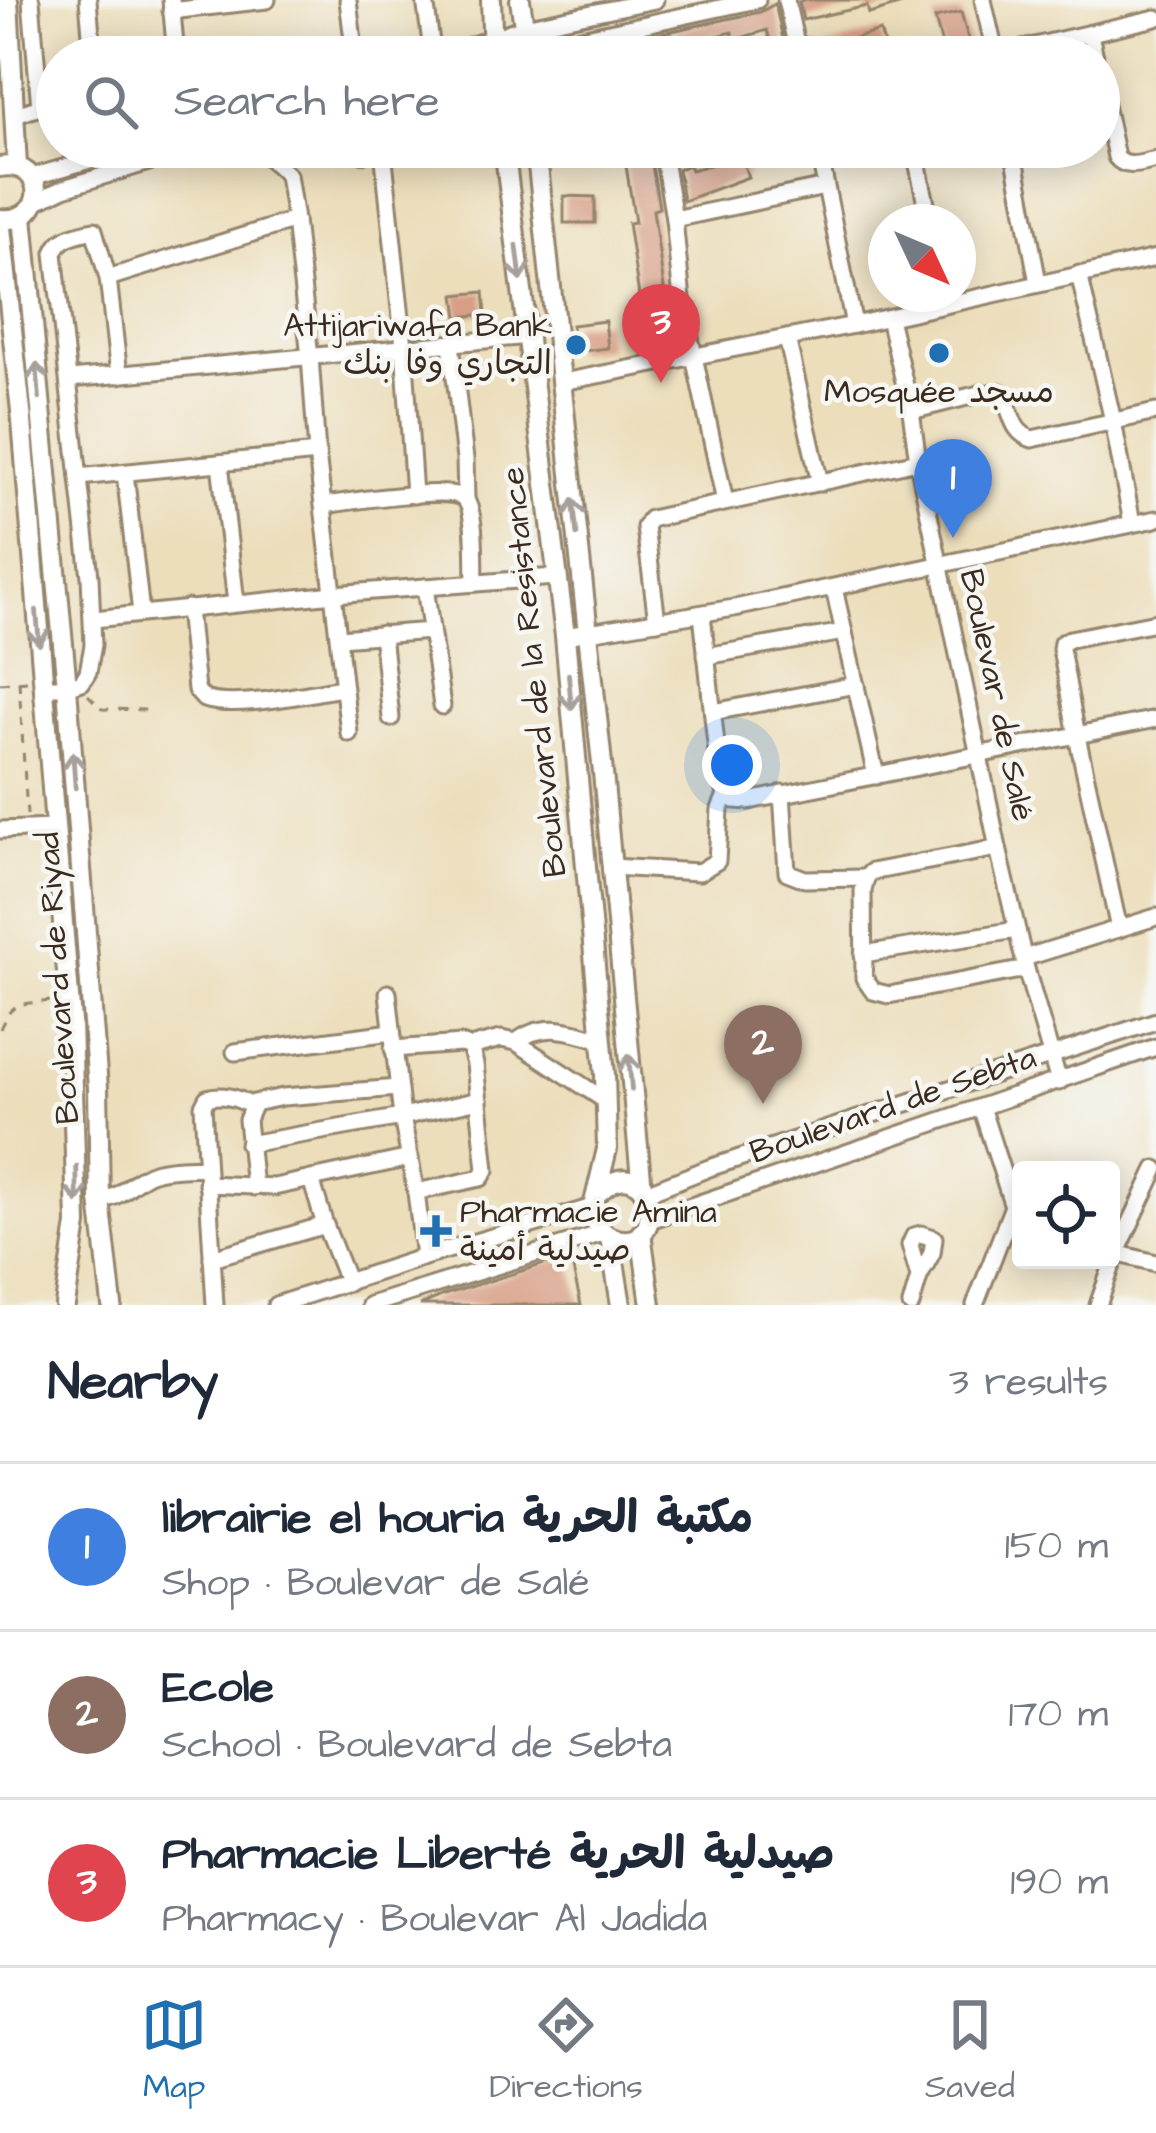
<!DOCTYPE html>
<meta charset="utf-8">
<style>
body{margin:0;font-family:"Architects Daughter","Playpen Sans Arabic",sans-serif;background:#f2f2f3;color:#1f2937}
.controls{position:absolute;right:36px;bottom:36px;display:grid;overflow:hidden;border-radius:12px;box-shadow:0 6px 30px #0003}
.controls button{width:108px;height:108px;display:grid;place-items:center;padding:0;border:0;border-bottom:3px solid #e0e1e3;background:#fff;color:#1f2937;font:60px sans-serif}
.compass{position:absolute;left:868px;top:204px;width:108px;height:108px;border-radius:50%;background:#fff;box-shadow:0 6px 30px #0003;rotate:134deg}
.you{position:absolute;left:732px;top:765px;width:42px;height:42px;margin:-30px;border:9px solid #fff;border-radius:50%;background:#1a73e8;box-shadow:0 0 0 18px #1a73e833}
.badge{display:grid;place-items:center;width:78px;height:78px;border-radius:50%;background:#1f6fb2;color:#fff;font-size:39px;font-weight:700}
.pin{position:absolute;translate:-50% -99px;filter:drop-shadow(0 3px 6px #0008)}
.pin::after{content:'';position:absolute;top:63px;width:42px;height:36px;background:inherit;clip-path:polygon(0 0,100% 0,50% 100%)}
.list{margin:0;padding:0;list-style:none}
h2{display:flex;justify-content:space-between;align-items:center;height:156px;margin:0;padding:0 48px;font-size:51px}
h2 small{font-size:39px;font-weight:400;color:#747a83}
.list li{display:grid;grid-template-columns:78px 1fr auto;gap:36px;align-items:center;box-sizing:border-box;height:168px;padding:0 48px;border-top:3px solid #e0e1e3}
.list b{display:block;font-size:45px;white-space:nowrap}
.list p{margin:0;font-size:39px;white-space:nowrap;color:#747a83}
.list em{font-size:39px;font-style:normal;color:#747a83}
.icon{flex:none;width:66px;height:66px;fill:none;stroke:currentColor;stroke-width:2;stroke-linecap:round;stroke-linejoin:round}
.map{position:relative;flex:none;width:1156px;height:1305px;overflow:hidden}
.search{position:absolute;background:#fff;box-shadow:0 6px 30px #0003;left:36px;right:36px;top:36px;height:132px;display:flex;align-items:center;gap:30px;box-sizing:border-box;padding:0 42px;border-radius:66px;color:#747a83;font-size:45px}
.sheet{height:660px;background:#fff}
nav{display:flex;justify-content:space-around;align-items:center;box-sizing:border-box;height:168px;border-top:3px solid #e0e1e3;background:#fff;font-size:33px;color:#747a83}
nav a{display:grid;justify-items:center;gap:6px}
nav .on{color:#1f6fb2}
.map>svg:first-child{display:block}
.building{fill:#d89f86}
.lines{fill:none;stroke-linecap:round;stroke-linejoin:round}
.minor-casing{stroke:#94846c;stroke-width:21}
.major-casing{stroke:#94846c;stroke-width:24}
.path{stroke:#94846c;stroke-width:3;stroke-dasharray:9 9;stroke-linecap:butt}
.minor{stroke:#fff;stroke-width:15}
.major{stroke:#fff;stroke-width:18}
.oneway{stroke:#a79f9a}
.poi-dot{fill:#1f6fb2;stroke:#f6f6f2;stroke-width:4.5}
.labels{text-anchor:middle;dominant-baseline:central;stroke-width:9;stroke-linejoin:round;paint-order:stroke}
.poi-label{font-size:33px;fill:#3b2a1e;stroke:#f6f6f2;text-anchor:end}
.street-label{font-size:33px;fill:#3b2a1e;stroke:#f6f6f2}
</style>
<div class="map">
<svg width="1156" height="1305" viewBox="0 0 1156 1305">
<rect width="100%" height="100%" fill="#f6f6f2"/>
<filter id="ink" filterUnits="userSpaceOnUse"><feTurbulence type="fractalNoise" baseFrequency=".00833" numOctaves="2"/><feDisplacementMap in="SourceGraphic" scale="24" xChannelSelector="R" yChannelSelector="G"/><feConvolveMatrix kernelMatrix="1 2 1 2 8 2 1 2 1" color-interpolation-filters="sRGB"/></filter>
<filter id="wash" filterUnits="userSpaceOnUse"><feTurbulence type="fractalNoise" baseFrequency=".004" numOctaves="4" result="noise"/><feDisplacementMap in="SourceGraphic" scale="48" xChannelSelector="R" yChannelSelector="G"/><feGaussianBlur stdDeviation="2.7" result="paint"/><feColorMatrix in="noise" values="0 0 0 0 0 0 0 0 0 0 0 0 0 0 0 0 0 1.4 0 .05"/><feComposite in="paint" operator="in"/></filter>
<g filter="url(#wash)">
<rect width="100%" height="100%" fill="#ecdebb"/>
<g id="blocks">
<g class="building">
<path d="M805,0H901L902,4L869,14L867,6L803,20L799,2Z"/>
<path d="M775,4L787,57H775L767,30L734,40L732,32L637,57H595L593,48L760,12Z"/>
<path d="M961,12L973,57H945L935,18Z"/>
<path d="M880,31L888,57H811L809,47L817,45L818,49Z"/>
<path d="M623,147H649L659,208L653,210L671,338L646,342L628,223L635,222Z"/>
<path d="M741,157L748,177L683,201L678,169L689,165L691,170Z"/>
<path d="M564,196L595,197V223H564Z"/>
<path d="M484,292L486,314L458,317L455,295Z"/>
<path d="M605,321L608,348L574,352L572,325Z"/>
<path d="M570,1256L581,1305H420L444,1295Z"/>
</g>
</g>
</g>
<g filter="url(#ink)">
<use href="#blocks" fill-opacity="0" stroke="#94846c" stroke-width="3"/>
<g class="lines">
<defs>
<g id="minor">
<path d="M31,0L40,107"/>
<path d="M88,0L93,57"/>
<path d="M171,0L176,57"/>
<path d="M348,0L355,57"/>
<path d="M425,0L433,57"/>
<path d="M786,0L799,57"/>
<path d="M983,0L996,57"/>
<path d="M171,11L267,0"/>
<path d="M1090,34L1095,57"/>
<path d="M995,55L1156,18"/>
<path d="M439,57L524,27L655,0"/>
<path d="M514,57L558,43L757,0"/>
<path d="M1099,76L1116,157C1126,170 1142,163 1156,160"/>
<path d="M16,115L40,107H57"/>
<path d="M267,147L270,159L288,175L295,220L310,357L317,453L349,733"/>
<path d="M662,147L674,219L682,300L725,502"/>
<path d="M818,147L854,325"/>
<path d="M914,147L930,222"/>
<path d="M1013,147L1038,283"/>
<path d="M383,150L404,346L414,495"/>
<path d="M361,154L395,147"/>
<path d="M32,177L134,147"/>
<path d="M35,202L64,188L198,147"/>
<path d="M674,219L825,187"/>
<path d="M1079,274L1113,421L1132,523"/>
<path d="M108,278L295,220"/>
<path d="M889,318L911,411L918,461L998,848L1026,969L1059,1082"/>
<path d="M787,338L820,483"/>
<path d="M451,344L465,459L466,499"/>
<path d="M70,379L529,336"/>
<path d="M562,382L854,325L1156,258"/>
<path d="M911,411L979,394L1000,392C1014,408 1008,431 1032,439L1156,412"/>
<path d="M220,463L236,603"/>
<path d="M125,473L141,613"/>
<path d="M79,477L317,453"/>
<path d="M324,505C346,502 453,485 465,499C477,513 474,564 475,583"/>
<path d="M425,587L442,706"/>
<path d="M834,588L876,776"/>
<path d="M188,608L196,690L204,699C237,710 306,693 343,688"/>
<path d="M702,614L718,763L726,795L734,800L749,801L1156,719"/>
<path d="M94,619L334,594L555,577"/>
<path d="M657,621L645,527L650,519L918,461"/>
<path d="M382,634L391,718"/>
<path d="M565,636L734,608L1156,519"/>
<path d="M339,638L431,631"/>
<path d="M706,656L844,632"/>
<path d="M43,687H67L82,682L88,672L93,645L90,577L54,253C60,236 77,234 94,230L108,278L119,375"/>
<path d="M713,712L856,685"/>
<path d="M782,793L787,872L805,879L866,878"/>
<path d="M0,830L54,828"/>
<path d="M998,848L871,872L866,878L863,891L864,978L873,991L889,995L1026,969"/>
<path d="M611,867L699,872L717,861L720,809L726,795"/>
<path d="M1119,929L1077,736L1061,649L1062,643L1070,639L1156,622"/>
<path d="M863,954L1017,930"/>
<path d="M1024,958L1156,917"/>
<path d="M388,993L402,1117L416,1192L424,1257"/>
<path d="M516,1042C544,1020 571,1031 602,1040"/>
<path d="M470,1047L501,1039L516,1042L606,1101"/>
<path d="M393,1049L461,1044L470,1047L475,1064L486,1170L481,1178L476,1179L416,1192"/>
<path d="M235,1052L392,1032"/>
<path d="M248,1144L402,1117L479,1100"/>
<path d="M311,1179L325,1225L348,1283"/>
<path d="M207,1184L274,1187L410,1158"/>
<path d="M254,1187L247,1120L254,1103L283,1097L398,1088"/>
<path d="M646,1193L709,1168L1156,1021"/>
<path d="M100,1200C124,1198 133,1178 154,1172C170,1167 190,1168 206,1167"/>
<path d="M650,1220L1156,1047"/>
<path d="M1111,1252L1156,1263"/>
<path d="M212,1258L325,1225"/>
<path d="M215,1305L203,1106L207,1098C221,1093 239,1098 251,1106"/>
<path d="M276,1305L424,1257L593,1207"/>
<path d="M370,1305L603,1233"/>
<path d="M911,1305L919,1277L932,1253L934,1238L921,1234L914,1236L910,1245L919,1277"/>
<path d="M975,1305L1013,1206L981,1107"/>
<path d="M1098,1305L1116,1254L1156,1169"/>
</g>
<g id="major">
<path d="M8,0L17,166"/>
<path d="M491,0L493,57"/>
<path d="M520,0L529,57"/>
<path d="M504,147L565,636L605,1075L607,1149L593,1207C594,1221 599,1233 613,1238C673,1257 652,1142 599,1192"/>
<path d="M536,147L603,773L642,1189"/>
<path d="M0,167C48,159 49,224 0,219L22,421L71,1021L77,1224L65,1305"/>
<path d="M23,216L67,687L98,1088L100,1200L112,1305"/>
<path d="M641,1233L651,1305"/>
<path d="M610,1237L621,1305"/>
</g>
</defs>
<use href="#minor" class="minor-casing"/>
<use href="#major" class="major-casing"/>
<g class="path">
<path d="M19,681L27,815"/>
<path d="M0,683L28,681"/>
<path d="M88,695L102,709L151,710"/>
<path d="M0,1029C13,999 21,1005 51,1001"/>
</g>
<use href="#minor" class="minor"/>
<use href="#major" class="major"/>
</g>
<defs><path id="oneway-shaft" d="M-6 0H5M1.5-3L5.5 0L1.5 3" fill="none" stroke-width="1.6" stroke-linecap="round" stroke-linejoin="round" transform="scale(3)"/></defs>
<g class="oneway">
<use href="#oneway-shaft" transform="translate(519 263) rotate(83)"/>
<use href="#oneway-shaft" transform="translate(38 381) rotate(-95)"/>
<use href="#oneway-shaft" transform="translate(575 517) rotate(-96)"/>
<use href="#oneway-shaft" transform="translate(38 628) rotate(85)"/>
<use href="#oneway-shaft" transform="translate(570 692) rotate(85)"/>
<use href="#oneway-shaft" transform="translate(74 770) rotate(-94)"/>
<use href="#oneway-shaft" transform="translate(630 1072) rotate(-95)"/>
<use href="#oneway-shaft" transform="translate(77 1185) rotate(89)"/>
</g>
</g>
<g class="poi-dot">
<circle cx="576" cy="345" r="12"/>
<circle cx="939" cy="353" r="12"/>
<path d="M430 1213h12v12h12v12h-12v12h-12v-12h-12v-12h12z"/>
</g>
<g class="labels">
<g class="poi-label">
<text x="552" y="326">Attijariwafa Bank<tspan x="552" dy="38">التجاري وفا بنك</tspan></text>
<text x="939" y="392" text-anchor="middle">Mosquée مسجد</text>
<text x="460" y="1212" text-anchor="start">Pharmacie Amina<tspan x="460" dy="38">صيدلية أمينة</tspan></text>
</g>
<g class="street-label">
<text transform="translate(534 672) rotate(-96)">Boulevard de la Resistance</text>
<text transform="translate(997 695) rotate(78)">Boulevar de Salé</text>
<text transform="translate(58 978) rotate(-94)">Boulevard de Riyad</text>
<text transform="translate(893 1105) rotate(-19)">Boulevard de Sebta</text>
</g>
</g>
</svg>
<div class="controls">
<button><svg class="icon" aria-label="locate" viewBox="0 0 24 24"><circle cx="12" cy="12" r="6"/><path d="M12 2v4M12 18v4M2 12h4M18 12h4"/></svg></button>
</div>
<svg class="compass" viewBox="-18 -18 36 36"><path d="M0-13l5 13h-10z" fill="#e53935"/><path d="M0 13l5-13h-10z" fill="#747a83"/></svg>
<div class="you"></div>
<div class="pin badge" style="left:953px;top:538px;background:#3f7fe0">1</div>
<div class="pin badge" style="left:763px;top:1104px;background:#8d6e63">2</div>
<div class="pin badge" style="left:661px;top:383px;background:#e0444e">3</div>
<div class="search"><svg class="icon" aria-label="search" viewBox="0 0 24 24"><circle cx="10" cy="10" r="6"/><path d="M15 15l6 6"/></svg>Search here</div>
</div>
<section class="sheet">
<h2>Nearby<small>3 results</small></h2>
<ul class="list">
<li><span class="badge" style="background:#3f7fe0">1</span><div><b>librairie el houria مكتبة الحرية</b><p>Shop · Boulevar de Salé</p></div><em>150 m</em></li>
<li><span class="badge" style="background:#8d6e63">2</span><div><b>Ecole</b><p>School · Boulevard de Sebta</p></div><em>170 m</em></li>
<li><span class="badge" style="background:#e0444e">3</span><div><b>Pharmacie Liberté صيدلية الحرية</b><p>Pharmacy · Boulevar Al Jadida</p></div><em>190 m</em></li>
</ul>
</section>
<nav>
<a class="on"><svg class="icon" aria-label="map" viewBox="0 0 24 24"><path d="M3 6l6-2 6 2 6-2v14l-6 2-6-2-6 2zM9 4v14M15 6v14"/></svg>Map</a>
<a><svg class="icon" aria-label="directions" viewBox="0 0 24 24"><path d="M12 3l9 9-9 9-9-9zM9 14v-3h6M13 9l2 2-2 2"/></svg>Directions</a>
<a><svg class="icon" aria-label="saved" viewBox="0 0 24 24"><path d="M7 4h10v16l-5-4-5 4z"/></svg>Saved</a>
</nav>
